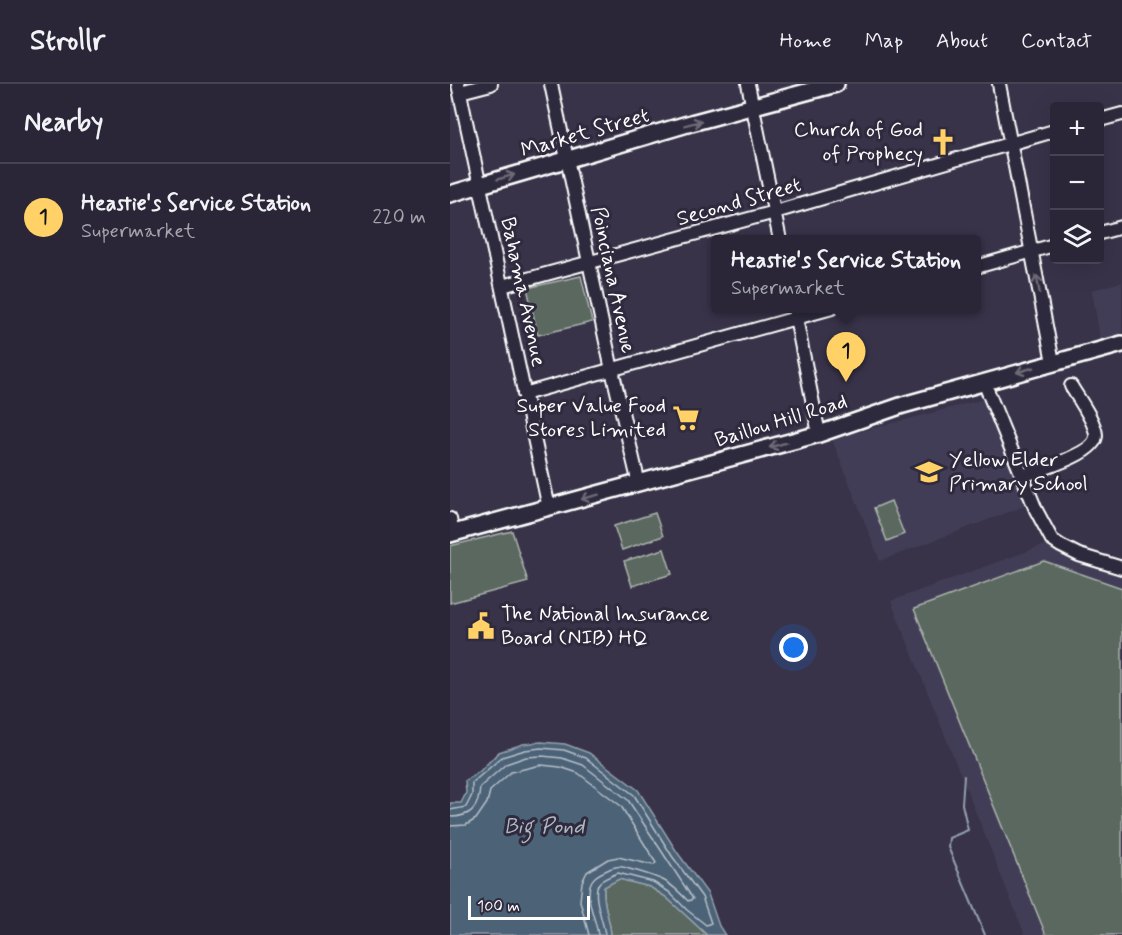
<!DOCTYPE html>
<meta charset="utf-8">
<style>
body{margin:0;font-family:Mynerve,sans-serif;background:#363242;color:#f1f3f6}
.controls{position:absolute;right:18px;top:18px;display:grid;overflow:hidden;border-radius:6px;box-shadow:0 6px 24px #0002}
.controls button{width:54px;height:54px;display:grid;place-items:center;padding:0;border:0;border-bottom:2px solid #464352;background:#2a2637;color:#f1f3f6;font:30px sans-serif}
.scale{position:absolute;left:18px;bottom:15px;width:122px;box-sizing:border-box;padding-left:6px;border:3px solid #fff;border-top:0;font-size:16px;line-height:21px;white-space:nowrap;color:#fff;-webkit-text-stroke:4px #2f2a3d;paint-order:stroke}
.you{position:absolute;left:344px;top:564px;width:21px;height:21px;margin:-15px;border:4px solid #fff;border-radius:50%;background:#1a73e8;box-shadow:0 0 0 9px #1a73e833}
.badge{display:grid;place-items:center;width:39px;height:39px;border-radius:50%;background:#ffd166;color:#111;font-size:20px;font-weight:700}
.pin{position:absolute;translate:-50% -50px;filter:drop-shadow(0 2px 3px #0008)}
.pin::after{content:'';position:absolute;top:32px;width:21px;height:18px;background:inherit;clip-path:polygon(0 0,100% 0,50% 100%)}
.popup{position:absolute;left:261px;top:151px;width:270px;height:78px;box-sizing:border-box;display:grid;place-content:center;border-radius:6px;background:#2a2637;filter:drop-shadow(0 2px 4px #0005);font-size:20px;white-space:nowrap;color:#a5a5ad}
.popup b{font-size:22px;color:#f1f3f6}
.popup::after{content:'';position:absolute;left:50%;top:100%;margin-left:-12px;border:12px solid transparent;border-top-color:#2a2637}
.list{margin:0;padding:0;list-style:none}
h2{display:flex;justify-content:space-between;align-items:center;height:78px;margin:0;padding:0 24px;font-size:26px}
h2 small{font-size:20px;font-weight:400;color:#a5a5ad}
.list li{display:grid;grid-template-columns:39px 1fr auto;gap:18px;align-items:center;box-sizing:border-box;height:108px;padding:0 24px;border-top:2px solid #464352}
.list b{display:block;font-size:22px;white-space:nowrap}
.list p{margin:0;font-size:20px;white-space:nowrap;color:#a5a5ad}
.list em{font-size:20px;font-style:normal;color:#a5a5ad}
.icon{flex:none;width:33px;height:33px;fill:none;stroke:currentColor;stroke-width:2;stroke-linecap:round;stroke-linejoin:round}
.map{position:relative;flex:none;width:672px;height:851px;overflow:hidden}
header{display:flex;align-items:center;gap:36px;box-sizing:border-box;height:84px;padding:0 30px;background:#2a2637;border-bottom:2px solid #464352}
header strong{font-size:28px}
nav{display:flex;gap:33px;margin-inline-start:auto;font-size:21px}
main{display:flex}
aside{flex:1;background:#2a2637}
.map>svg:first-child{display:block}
.built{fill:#433e57}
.green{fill:#5a685e;stroke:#acb4ae;stroke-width:1.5}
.water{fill:#4c6277;stroke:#94a1ad;stroke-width:1.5}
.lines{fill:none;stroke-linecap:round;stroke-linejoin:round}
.shore{stroke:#b7c0c9;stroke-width:1.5}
.stream{stroke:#94a1ad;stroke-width:2}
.minor-casing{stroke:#fff;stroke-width:16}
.major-casing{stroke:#fff;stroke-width:20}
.minor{stroke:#2f2a3d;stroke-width:12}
.major{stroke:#2f2a3d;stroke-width:15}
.oneway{stroke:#6d6a77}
.labels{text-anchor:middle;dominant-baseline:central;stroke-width:6;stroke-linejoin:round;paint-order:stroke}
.poi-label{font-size:21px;fill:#fff;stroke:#2f2a3d;text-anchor:end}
.street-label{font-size:21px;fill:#fff;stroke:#2f2a3d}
.water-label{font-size:22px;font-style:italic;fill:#aeb8c2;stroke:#2f2a3d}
</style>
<header>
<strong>Strollr</strong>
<nav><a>Home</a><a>Map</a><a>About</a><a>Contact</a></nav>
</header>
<main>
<aside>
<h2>Nearby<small></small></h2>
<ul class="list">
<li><span class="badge">1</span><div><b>Heastie's Service Station</b><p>Supermarket</p></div><em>220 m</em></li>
</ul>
</aside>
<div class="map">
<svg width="672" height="851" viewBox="0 0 672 851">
<rect width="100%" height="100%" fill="#383349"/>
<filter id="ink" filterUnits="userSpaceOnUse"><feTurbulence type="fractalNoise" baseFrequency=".0167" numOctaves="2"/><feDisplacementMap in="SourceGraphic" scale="12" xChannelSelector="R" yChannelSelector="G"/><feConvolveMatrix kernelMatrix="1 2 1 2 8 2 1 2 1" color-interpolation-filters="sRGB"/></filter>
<g filter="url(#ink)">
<g class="built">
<path d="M672,198V254L651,260L642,206Z"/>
<path d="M535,315L577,421L430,477L382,355Z"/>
<path d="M608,456L672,476V851H575L441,517Z"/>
</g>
<g class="green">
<path d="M131,192L142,238L88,251L77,204Z"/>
<path d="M441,417L454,450L437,457L424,424Z"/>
<path d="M205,429L213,452L172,466L164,442Z"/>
<path d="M62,447L78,498L0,519V462Z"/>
<path d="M214,465L222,490L182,502L174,477Z"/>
<path d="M594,477L672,504V851H596L464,525Z"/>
<path d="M169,795L200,803L216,813L257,851H161C160,834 152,820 154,803Z"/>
</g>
<path class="water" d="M91,658L115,660L139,669L188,706L227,768L258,810L269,842L275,851H257L216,813L200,803L169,795L154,803C152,820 160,834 161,851H0V719H11L16,709L15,697L30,687L49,668L73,660Z"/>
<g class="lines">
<g class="shore">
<path d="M0,726L16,723L22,711V699L52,673L75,666L91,664L114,666L136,674L184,711L222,772L252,813L261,839L256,841L237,826L219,808L203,798L168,789C163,791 155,794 150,798C140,808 154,838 155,851"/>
<path d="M0,733C21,733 29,724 30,703L56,680L76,673L92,672L112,674L133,681L178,716L243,815L238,817C219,797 214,795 187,787C170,783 170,779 153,788C147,791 142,794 140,801C136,819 146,834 148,851"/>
<path d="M0,742L16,741L26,735L37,719L40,707L61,688L91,681L110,683L128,689L171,722L206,779L203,781L168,773L158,775L137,788L132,798L130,817L139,851"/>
</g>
<path class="stream" d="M514,692L512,720L518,746L499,754L498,763L535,851"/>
<defs>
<g id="minor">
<path d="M8,0L99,424"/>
<path d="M101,0L162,286L189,400"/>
<path d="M298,0L330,156"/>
<path d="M549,0L603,278"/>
<path d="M10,8L41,0"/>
<path d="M650,36L672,30"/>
<path d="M650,149L672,143"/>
<path d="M526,183L604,161"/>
<path d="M52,202L325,128L604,47"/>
<path d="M344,224L369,350"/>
<path d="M534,298L586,426L602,456L611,462L629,471L672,484"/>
<path d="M74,310L382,224"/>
<path d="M572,392C588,386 647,370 646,351C645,337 628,314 621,302"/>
<path d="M0,435L3,450"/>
</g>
<g id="major">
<path d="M0,110L241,39L386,0"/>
<path d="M0,450L369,350L453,321L672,260"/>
</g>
</defs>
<use href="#minor" class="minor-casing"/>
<use href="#major" class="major-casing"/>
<use href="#minor" class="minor"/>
<use href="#major" class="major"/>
</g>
<defs><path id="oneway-shaft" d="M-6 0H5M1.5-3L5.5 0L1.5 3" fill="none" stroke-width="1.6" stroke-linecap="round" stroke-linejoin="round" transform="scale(1.5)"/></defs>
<g class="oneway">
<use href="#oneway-shaft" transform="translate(243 39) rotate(-15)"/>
<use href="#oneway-shaft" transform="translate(56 93) rotate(-16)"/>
<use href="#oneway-shaft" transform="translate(588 200) rotate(-101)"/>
<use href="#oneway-shaft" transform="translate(575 286) rotate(164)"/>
<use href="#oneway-shaft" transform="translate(328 361) rotate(164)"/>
<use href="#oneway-shaft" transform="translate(140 413) rotate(165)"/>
</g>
</g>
<defs>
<symbol id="church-bare" viewBox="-9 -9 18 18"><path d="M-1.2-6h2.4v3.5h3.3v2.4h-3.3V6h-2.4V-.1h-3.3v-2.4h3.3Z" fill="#ffd166" stroke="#2f2a3d" stroke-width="2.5" paint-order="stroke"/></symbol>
<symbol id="supermarket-bare" viewBox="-9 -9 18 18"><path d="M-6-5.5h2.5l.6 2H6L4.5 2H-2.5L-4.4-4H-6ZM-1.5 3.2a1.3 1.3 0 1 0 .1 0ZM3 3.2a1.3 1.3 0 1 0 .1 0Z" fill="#ffd166" stroke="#2f2a3d" stroke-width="2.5" paint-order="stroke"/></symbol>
<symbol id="school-bare" viewBox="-9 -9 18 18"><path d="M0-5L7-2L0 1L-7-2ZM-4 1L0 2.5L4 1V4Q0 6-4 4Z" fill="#ffd166" stroke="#2f2a3d" stroke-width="2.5" paint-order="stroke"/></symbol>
<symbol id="civic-bare" viewBox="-9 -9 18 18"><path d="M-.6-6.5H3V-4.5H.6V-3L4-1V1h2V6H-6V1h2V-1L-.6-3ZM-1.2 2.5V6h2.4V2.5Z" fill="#ffd166" stroke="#2f2a3d" stroke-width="2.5" paint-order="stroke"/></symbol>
</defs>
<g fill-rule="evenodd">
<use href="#church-bare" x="474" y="39" width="38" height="38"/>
<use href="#supermarket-bare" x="217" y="315" width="38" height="38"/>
<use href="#school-bare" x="460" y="369" width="38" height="38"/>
<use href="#civic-bare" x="12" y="523" width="38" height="38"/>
</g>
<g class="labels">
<g class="poi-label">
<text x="473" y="46">Church of God<tspan x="473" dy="24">of Prophecy</tspan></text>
<text x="216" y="322">Super Value Food<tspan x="216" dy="24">Stores Limited</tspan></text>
<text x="499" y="376" text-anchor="start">Yellow Elder<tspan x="499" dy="24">Primary School</tspan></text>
<text x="51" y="530" text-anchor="start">The National Insurance<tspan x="51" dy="24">Board (NIB) HQ</tspan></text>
</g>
<g class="street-label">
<text transform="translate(135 49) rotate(-16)">Market Street</text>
<text transform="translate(289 118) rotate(-16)">Second Street</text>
<text transform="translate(163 196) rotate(78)">Poinciana Avenue</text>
<text transform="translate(73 208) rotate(78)">Bahama Avenue</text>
<text transform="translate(331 337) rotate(-17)">Baillou Hill Road</text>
</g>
<g class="water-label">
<text x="94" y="743">Big Pond</text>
</g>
</g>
</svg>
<div class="controls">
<button>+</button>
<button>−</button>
<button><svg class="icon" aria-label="layers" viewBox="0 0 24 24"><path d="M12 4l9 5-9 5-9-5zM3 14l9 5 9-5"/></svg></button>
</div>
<div class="scale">100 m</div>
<div class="you"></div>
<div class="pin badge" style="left:396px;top:298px">1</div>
<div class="popup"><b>Heastie's Service Station</b>Supermarket</div>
</div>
</main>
